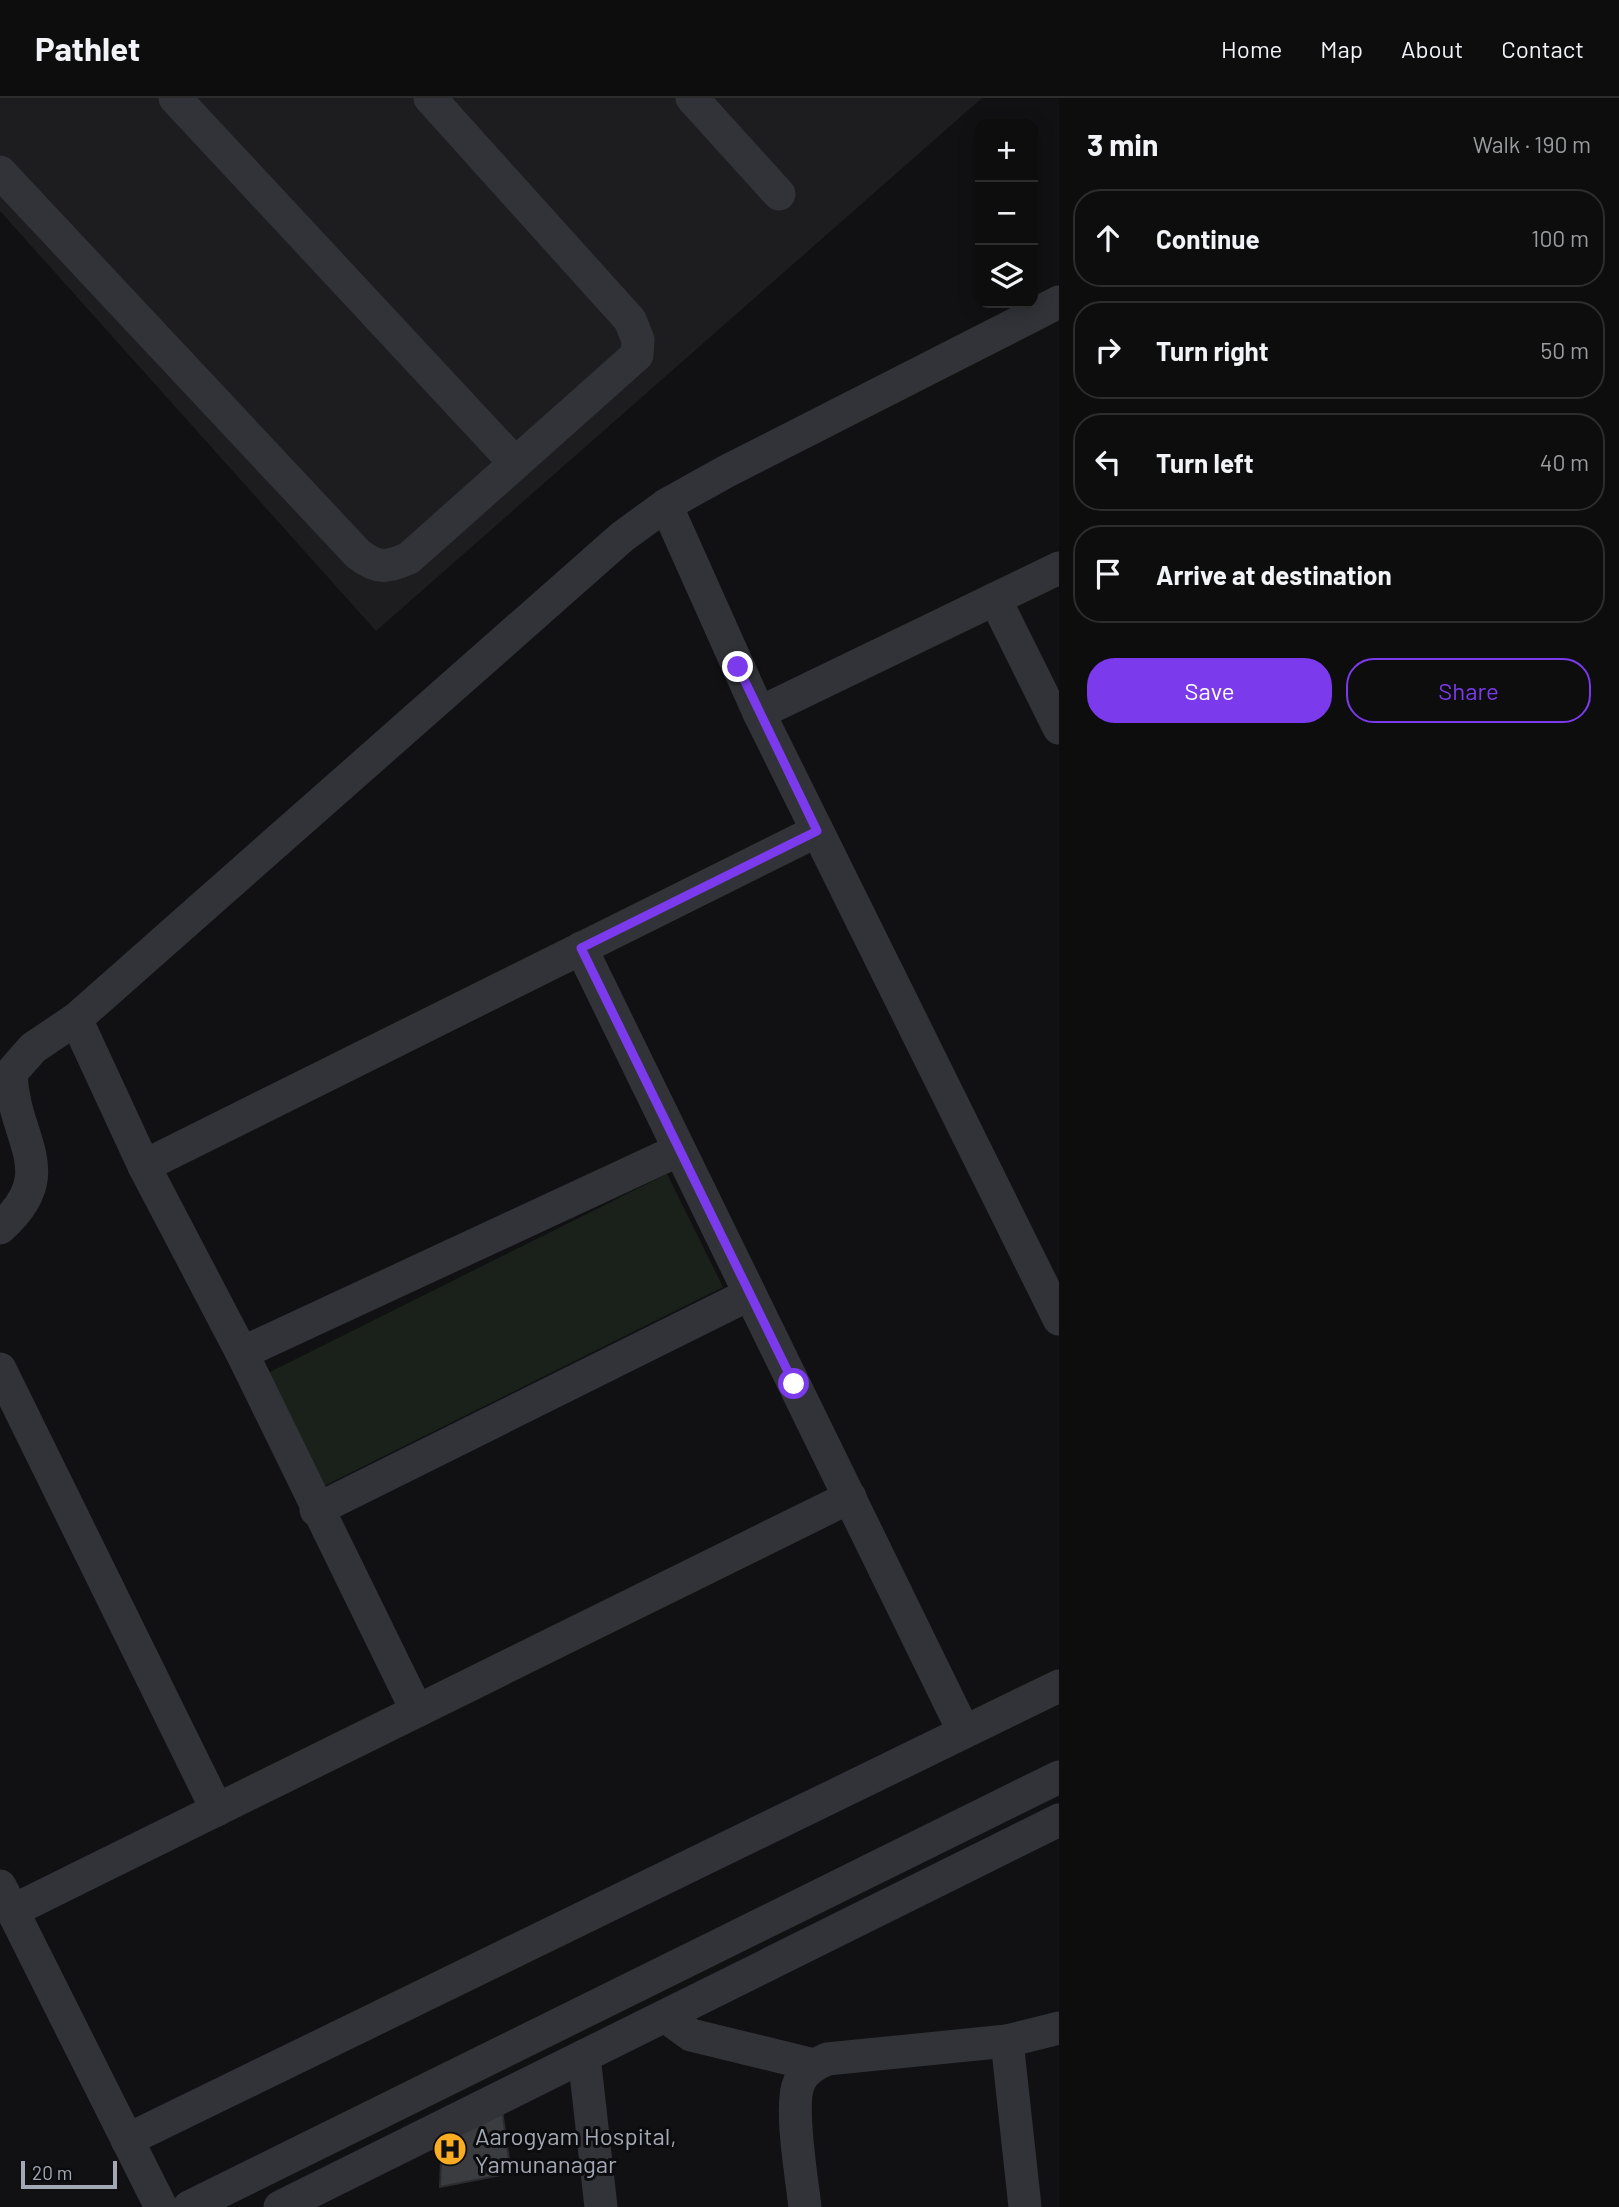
<!DOCTYPE html>
<meta charset="utf-8">
<style>
body{margin:0;font-family:Barlow,sans-serif;background:#1b1b1c;color:#f1f3f6}
.controls{position:absolute;right:21px;top:21px;display:grid;overflow:hidden;border-radius:14px;box-shadow:0 4px 18px #0003}
.controls button{width:63px;height:63px;display:grid;place-items:center;padding:0;border:0;border-bottom:2px solid #2d2d2e;background:#0d0d0e;color:#f1f3f6;font:35px sans-serif}
.scale{position:absolute;left:21px;bottom:18px;width:96px;box-sizing:border-box;padding-left:7px;border:4px solid #a2a8b4;border-top:0;font-size:19px;line-height:24px;white-space:nowrap;color:#a2a8b4;-webkit-text-stroke:5px #0c0c0e;paint-order:stroke}
.stop{position:absolute;width:21px;height:21px;margin:-16px;border:5px solid #7c3aed;border-radius:50%;background:#fff}
.stop.end{background:#7c3aed;border-color:#fff;box-shadow:0 2px 7px #0008}
.list{margin:0;padding:0;list-style:none}
h2{display:flex;justify-content:space-between;align-items:center;height:91px;margin:0;padding:0 28px;font-size:30px}
h2 small{font-size:23px;font-weight:400;color:#9a9c9e}
.list li{display:grid;grid-template-columns:46px 1fr auto;gap:21px;align-items:center;box-sizing:border-box;height:98px;margin:0 14px 14px;padding:0 14px;border:2px solid #2d2d2e;border-radius:28px}
.list b{display:block;font-size:26px;white-space:nowrap}
.list em{font-size:23px;font-style:normal;color:#9a9c9e}
.actions{display:flex;gap:14px;padding:21px 28px}
.actions a{flex:1;padding:16px 0;border:2px solid #7c3aed;border-radius:28px;text-align:center;font-size:24px;color:#7c3aed}
.actions .main{background:#7c3aed;color:#fff}
.icon{flex:none;width:38px;height:38px;fill:none;stroke:currentColor;stroke-width:2;stroke-linecap:round;stroke-linejoin:round}
.map{position:relative;flex:none;width:1059px;height:2109px;overflow:hidden}
header{display:flex;align-items:center;gap:42px;box-sizing:border-box;height:98px;padding:0 35px;background:#0d0d0e;border-bottom:2px solid #2d2d2e}
header strong{font-size:33px}
nav{display:flex;gap:38px;margin-inline-start:auto;font-size:24px}
main{display:flex}
aside{flex:1;background:#0d0d0e}
.map>svg:first-child{display:block}
.built{fill:#1d1d20}
.green{fill:#19211a}
.building{fill:#3b3c40;stroke:#2b2b2f;stroke-width:2}
.lines{fill:none;stroke-linecap:round;stroke-linejoin:round}
.minor{stroke:#323338;stroke-width:33}
.route{stroke:#7c3aed;stroke-width:9}
.labels{text-anchor:middle;dominant-baseline:central;stroke-width:6;stroke-linejoin:round;paint-order:stroke}
.poi-label{font-size:24px;fill:#a2a8b4;stroke:#0c0c0e;text-anchor:start}
</style>
<header>
<strong>Pathlet</strong>
<nav><a>Home</a><a>Map</a><a>About</a><a>Contact</a></nav>
</header>
<main>
<div class="map">
<svg width="1059" height="2109" viewBox="0 0 1059 2109">
<rect width="100%" height="100%" fill="#111113"/>
<path class="built" d="M0,0H982L376,533L0,113Z"/>
<path class="green" d="M667,1076L723,1189L324,1388L268,1275Z"/>
<path class="building" d="M501,2005L511,2075L440,2089L442,2037Z"/>
<g class="lines">
<g class="minor">
<path d="M175,0L515,365"/>
<path d="M692,0L779,96"/>
<path d="M0,74L358,456C377,471 387,470 409,460L637,257L638,242L630,222L430,0"/>
<path d="M666,407L759,615L1059,1221"/>
<path d="M995,501L1059,630"/>
<path d="M759,615L1059,470"/>
<path d="M581,850L964,1634"/>
<path d="M76,921L144,1068L242,1255L417,1613"/>
<path d="M144,1068L817,733"/>
<path d="M0,1130C63,1074 13,1043 11,975L33,950L76,921L622,439L666,407L727,373L1059,204"/>
<path d="M242,1255L679,1052"/>
<path d="M0,1271L217,1712"/>
<path d="M316,1412L750,1196"/>
<path d="M0,1788L161,2109"/>
<path d="M12,1813L850,1399"/>
<path d="M665,1918L691,1937L814,1967"/>
<path d="M1007,1943L1025,2109"/>
<path d="M584,1958L601,2109"/>
<path d="M127,2042L1059,1588"/>
<path d="M189,2109L1059,1679"/>
<path d="M280,2109L1059,1722"/>
<path d="M805,2109C802,2082 789,2007 799,1985C803,1973 816,1966 827,1961L1007,1943L1059,1930"/>
</g>
</g>
<g class="lines">
<path class="route" d="M738,569L817,733L581,850L794,1286"/>
</g>
<defs>
<symbol id="hospital-disc" viewBox="-11 -11 22 22"><circle r="9.5" fill="#faac22" stroke="#0c0c0e"/><path d="M-5-5h3v3.5h4V-5h3V5h-3V1.5h-4V5h-3Z" fill="#111"/></symbol>
</defs>
<g fill-rule="evenodd">
<use href="#hospital-disc" x="431" y="2032" width="38" height="38"/>
</g>
<g class="labels">
<g class="poi-label">
<text x="475" y="2037">Aarogyam Hospital,<tspan x="475" dy="28">Yamunanagar</tspan></text>
</g>
</g>
</svg>
<div class="controls">
<button>+</button>
<button>−</button>
<button><svg class="icon" aria-label="layers" viewBox="0 0 24 24"><path d="M12 4l9 5-9 5-9-5zM3 14l9 5 9-5"/></svg></button>
</div>
<div class="scale">20 m</div>
<div class="stop" style="left:794px;top:1286px"></div>
<div class="stop end" style="left:738px;top:569px"></div>
</div>
<aside>
<h2>3 min<small>Walk · 190 m</small></h2>
<ul class="list">
<li><svg class="icon" aria-label="ahead" viewBox="0 0 24 24"><path d="M12 20V5M6 11l6-6 6 6"/></svg><div><b>Continue</b></div><em>100 m</em></li>
<li><svg class="icon" aria-label="right" viewBox="0 0 24 24"><path d="M7 20v-9h11M14 6l5 5-5 5"/></svg><div><b>Turn right</b></div><em>50 m</em></li>
<li><svg class="icon" aria-label="left" viewBox="0 0 24 24"><path d="M17 20v-9H6M10 6l-5 5 5 5"/></svg><div><b>Turn left</b></div><em>40 m</em></li>
<li><svg class="icon" aria-label="arrive" viewBox="0 0 24 24"><path d="M6 21V4h12l-3 4 3 4H6"/></svg><div><b>Arrive at destination</b></div></li>
</ul>
<div class="actions"><a class="main">Save</a><a>Share</a></div>
</aside>
</main>
